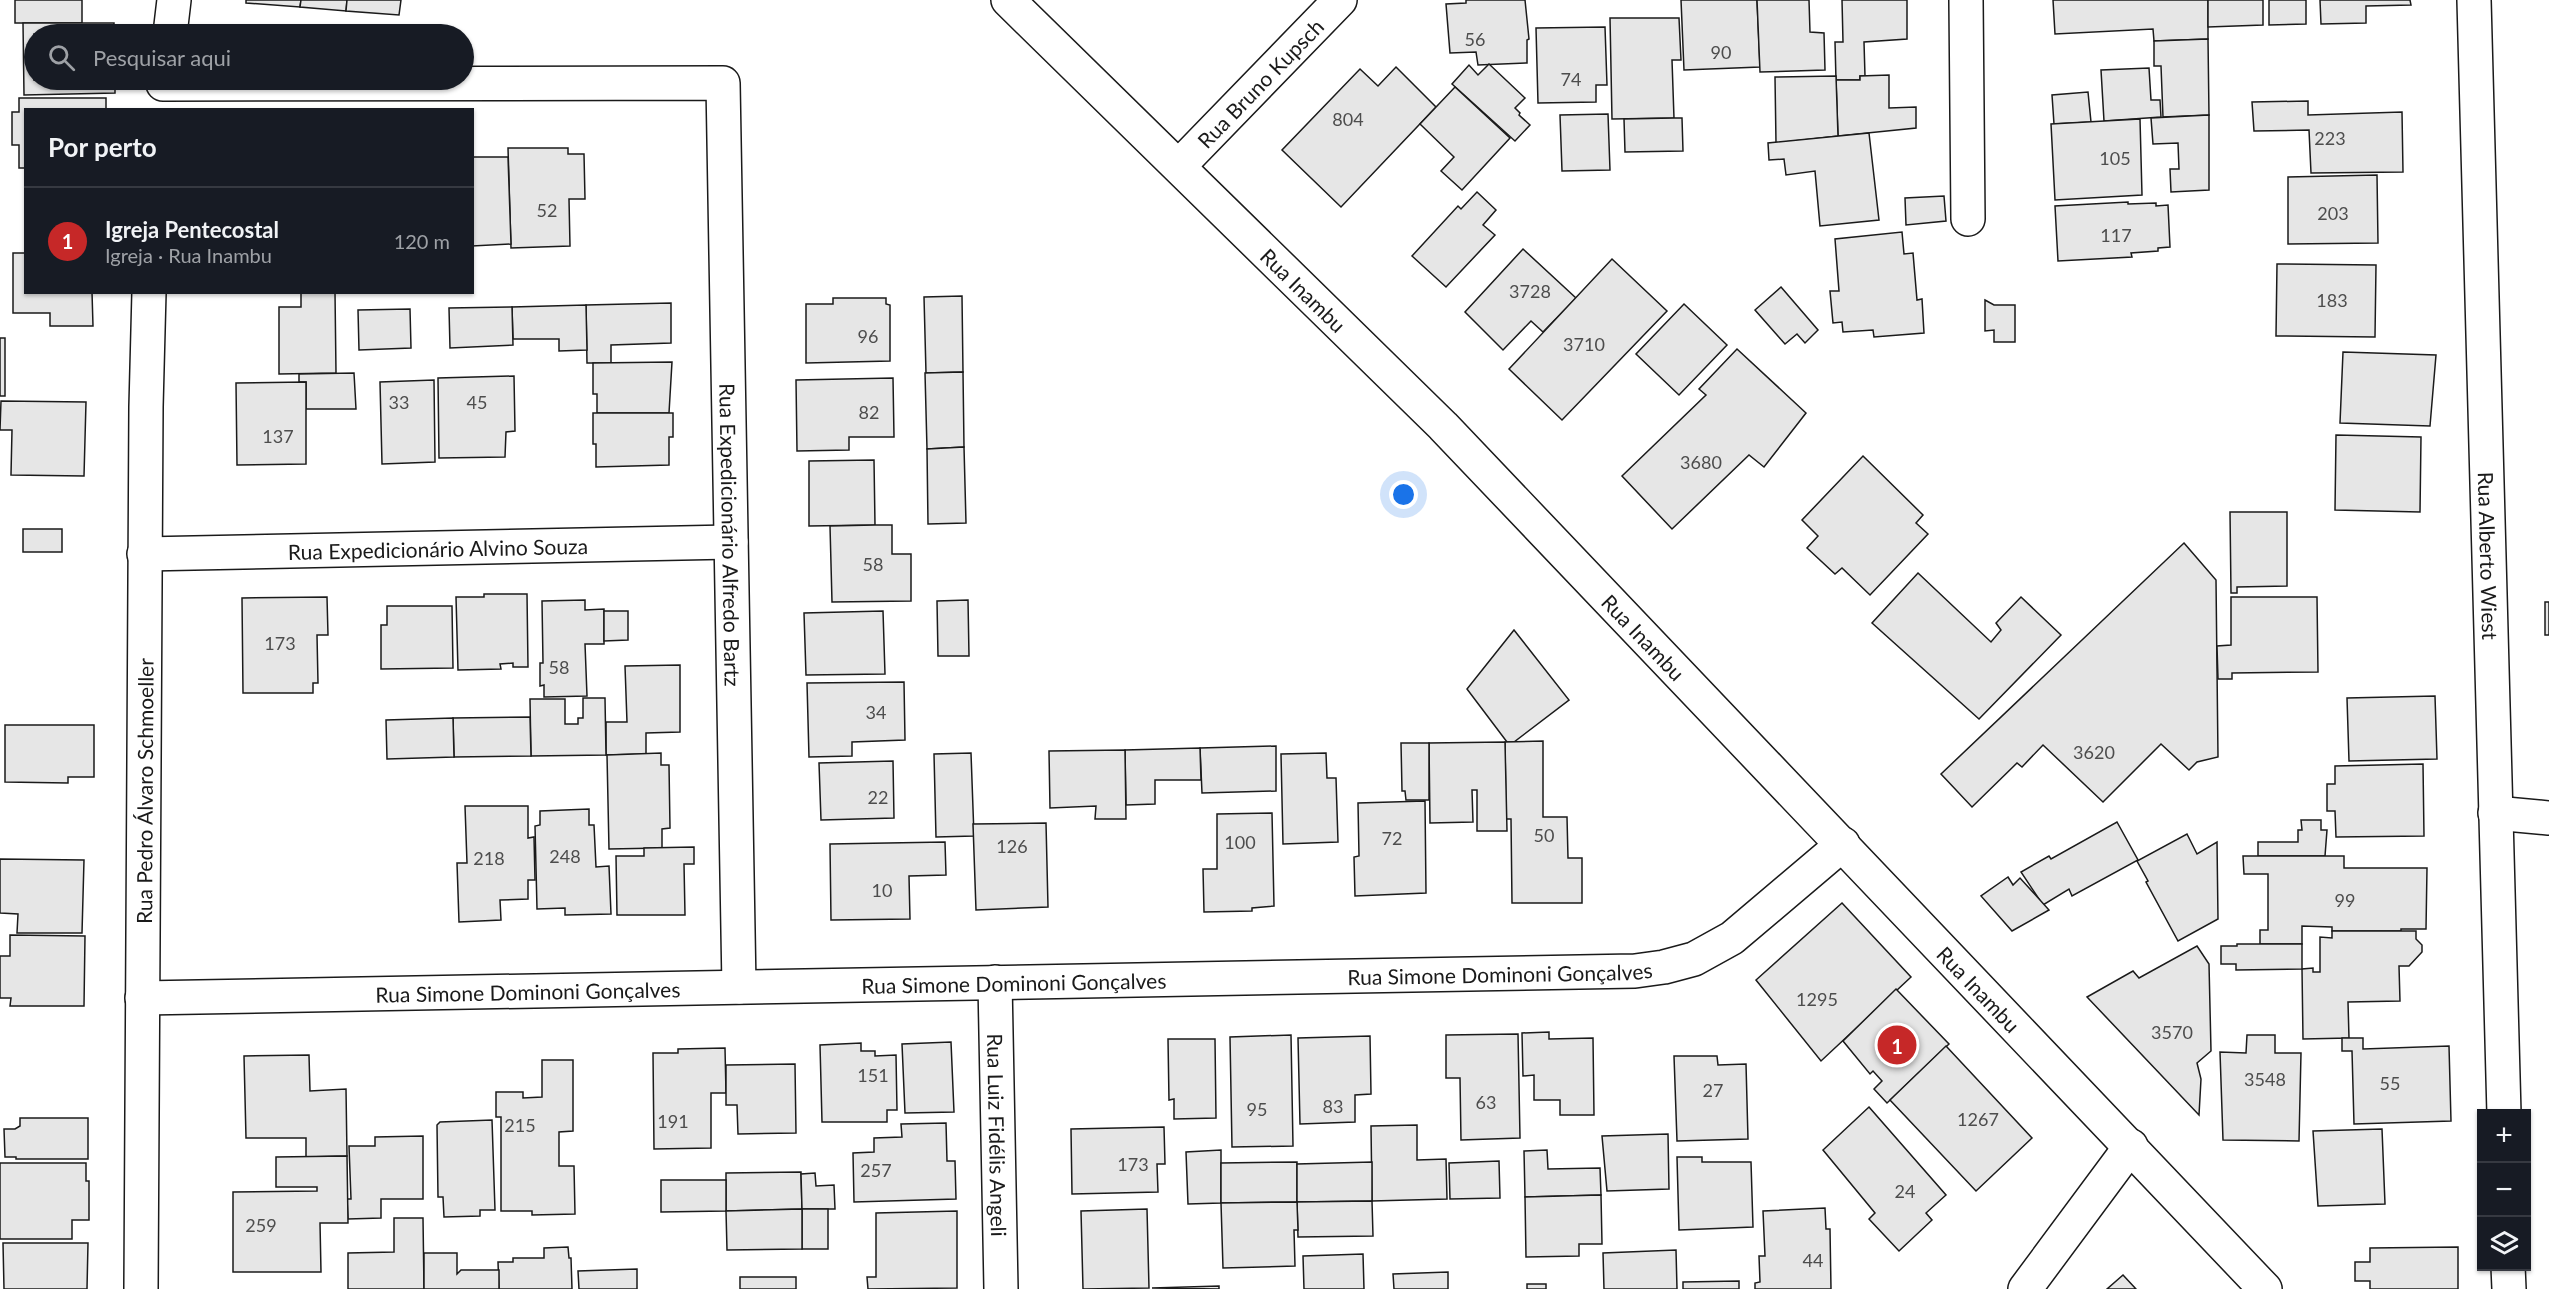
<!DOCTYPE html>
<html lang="pt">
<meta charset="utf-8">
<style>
body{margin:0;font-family:Lato,sans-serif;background:#20242c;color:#f1f3f6}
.controls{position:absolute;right:18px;bottom:18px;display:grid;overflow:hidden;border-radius:0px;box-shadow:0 2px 4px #0004}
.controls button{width:54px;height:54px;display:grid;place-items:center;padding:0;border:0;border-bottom:2px solid #363941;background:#171b24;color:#f1f3f6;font:30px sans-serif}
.you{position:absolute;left:1404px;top:495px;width:21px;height:21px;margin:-15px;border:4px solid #fff;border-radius:50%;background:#1a73e8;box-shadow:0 0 0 9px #1a73e833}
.badge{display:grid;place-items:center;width:39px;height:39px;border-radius:50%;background:#c62828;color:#fff;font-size:20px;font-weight:700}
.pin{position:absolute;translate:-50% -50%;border:3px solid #fff;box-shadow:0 2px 6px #0006}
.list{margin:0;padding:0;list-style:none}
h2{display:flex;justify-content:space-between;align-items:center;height:78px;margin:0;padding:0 24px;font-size:26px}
h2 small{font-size:20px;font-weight:400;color:#9ea1a6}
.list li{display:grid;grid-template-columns:39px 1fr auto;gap:18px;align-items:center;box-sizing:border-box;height:108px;padding:0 24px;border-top:2px solid #363941}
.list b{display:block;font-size:22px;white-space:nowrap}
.list p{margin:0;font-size:20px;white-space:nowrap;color:#9ea1a6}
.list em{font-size:20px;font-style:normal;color:#9ea1a6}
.icon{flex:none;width:33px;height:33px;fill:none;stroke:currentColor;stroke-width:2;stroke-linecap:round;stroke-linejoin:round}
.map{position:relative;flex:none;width:2549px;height:1289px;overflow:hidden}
.search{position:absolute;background:#171b24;box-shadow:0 2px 4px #0004;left:24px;top:24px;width:450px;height:66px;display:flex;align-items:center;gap:15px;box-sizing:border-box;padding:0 21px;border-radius:33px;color:#9ea1a6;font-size:22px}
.panel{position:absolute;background:#171b24;box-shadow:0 2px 4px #0004;left:24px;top:108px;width:450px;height:186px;border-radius:0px}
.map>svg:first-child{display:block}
.building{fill:#e6e6e6;stroke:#1a1a1a;stroke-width:1.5}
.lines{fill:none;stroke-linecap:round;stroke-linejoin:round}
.minor-casing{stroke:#1a1a1a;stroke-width:36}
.tertiary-casing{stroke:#1a1a1a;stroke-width:36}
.minor{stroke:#fff;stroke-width:33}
.tertiary{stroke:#fff;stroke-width:33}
.labels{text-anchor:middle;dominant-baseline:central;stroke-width:4.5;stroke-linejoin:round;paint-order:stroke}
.number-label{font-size:18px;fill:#4d4d4d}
.street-label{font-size:21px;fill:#1a1a1a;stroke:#fff}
</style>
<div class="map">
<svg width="2549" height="1289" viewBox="0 0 2549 1289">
<rect width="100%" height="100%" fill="#fff"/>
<g class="building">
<rect x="15" y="0" width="67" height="23"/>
<path d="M246,0H301L300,7L246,3Z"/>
<path d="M301,0H347L346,11L300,7Z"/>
<path d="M347,0H401L399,15L346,11Z"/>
<path d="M1466,0H1525L1529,39L1527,40V63L1478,65L1476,52L1450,53L1446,4L1466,3Z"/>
<path d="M1681,0H1757L1760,67L1684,70Z"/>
<path d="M1757,0H1809L1810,32L1824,33L1825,70L1760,72Z"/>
<path d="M1842,0H1907V39L1864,42L1865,76H1860V80H1836L1835,42H1843Z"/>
<path d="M2053,0H2208V39L2154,41L2153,29L2055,34Z"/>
<path d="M2208,0H2263V25L2208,27Z"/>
<path d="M2269,0H2306V24L2269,25Z"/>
<path d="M2320,0H2410L2411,5L2366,6V23L2321,24Z"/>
<path d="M1610,18H1679L1681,60H1672L1674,118L1612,119Z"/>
<path d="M23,23H114V34H34V80H115V93L24,95Z"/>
<path d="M1605,27L1607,85H1596V102L1538,103L1536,28Z"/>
<path d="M2208,39L2209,115L2163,117L2161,66H2154V41Z"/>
<path d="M1489,64L1525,98L1515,108L1520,113L1519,115L1530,125L1515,141L1452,84L1469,65L1478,75Z"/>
<path d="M1396,67L1436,107L1341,207L1282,150L1360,69L1378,86Z"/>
<path d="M2149,68L2151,100H2160L2161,117L2104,121L2101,70Z"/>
<path d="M1889,75V108L1916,107V128L1838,136L1836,80H1860V76Z"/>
<path d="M1836,76L1838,136L1776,143L1775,77Z"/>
<path d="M1455,87L1510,138L1462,190L1441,171L1454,157L1420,124Z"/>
<path d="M2088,92L2091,122L2054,124L2052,95Z"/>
<path d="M19,98H106V110H26V168H19V145H12V112H19Z"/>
<path d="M2308,101V115L2402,112L2403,172L2311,173L2309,130L2254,131L2252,102Z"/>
<path d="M1608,114L1610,170L1562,171L1560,115Z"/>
<path d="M2209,115V190L2171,192L2170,169H2179L2178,143L2153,144L2151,118Z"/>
<path d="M1674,118H1682L1683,151L1625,152L1624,119Z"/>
<path d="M2140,119L2142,195L2055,200L2051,124Z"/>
<path d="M1869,133L1879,220L1820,226L1815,171L1786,175L1784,159L1769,160L1768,143Z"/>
<path d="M508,148H568V154H584L585,199H569L570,246L511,248Z"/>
<path d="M472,157H508L511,244L472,246Z"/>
<path d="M2377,175L2378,243L2288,244V177Z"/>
<path d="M1477,192L1496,210L1483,225L1495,235L1446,287L1412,256L1458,206L1461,209Z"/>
<path d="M1944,196L1946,221L1906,225L1905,198Z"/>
<path d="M2128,202V204L2156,203V206L2168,205L2170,247L2158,248V251L2131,253L2132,257L2058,261L2055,206Z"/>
<path d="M1902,232L1904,254L1913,253L1917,300L1922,299L1924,333L1874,337L1873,330L1843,332L1842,322L1833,323L1830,291H1839L1835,239Z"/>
<path d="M1523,249L1576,298L1543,332L1531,321L1503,350L1465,312Z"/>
<path d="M13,253H26V292H92L93,326H50V313H13Z"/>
<path d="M1612,259L1667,311L1562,420L1509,369Z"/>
<path d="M2277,264L2376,265L2375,337L2276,336Z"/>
<path d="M1781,287L1818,330L1805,343L1797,334L1785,344L1755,310Z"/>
<path d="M301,292H335L336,373L279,374V307H301Z"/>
<path d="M962,296L963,372L926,373L924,297Z"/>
<path d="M833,298H886V304L890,305V361L806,363V304H833Z"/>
<path d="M1985,300L1994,305H2015V342H1994V330L1985,331Z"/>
<path d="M671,303V343L611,345V363H587L586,305Z"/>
<path d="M1684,304L1727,345L1679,395L1636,354Z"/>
<path d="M586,305L587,350L559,351V339H513L512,307Z"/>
<path d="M512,307L513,345L450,348L449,308Z"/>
<path d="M410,309L411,348L359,350L358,310Z"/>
<rect x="0" y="338" width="5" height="58"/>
<path d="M1737,349L1806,413L1764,467L1749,455L1672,529L1622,476L1706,395L1699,389Z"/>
<path d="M2343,352L2436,355L2430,426L2340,423Z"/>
<path d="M672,362L669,413H597V394H593V363Z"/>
<path d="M963,372L964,447L927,449L925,373Z"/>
<path d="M354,373L356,409H306V382H299V374Z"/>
<path d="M514,376L515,431L506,432L505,457L439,458L438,378Z"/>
<path d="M893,378L894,437H849V450L797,451L796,380Z"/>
<path d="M434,380L435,462L382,464L380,382Z"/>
<path d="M306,382V464L237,465L236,383Z"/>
<path d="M1,401L86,402L84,476L11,475L12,430H0Z"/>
<path d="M593,413H673V437H669V465L596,467V444H593Z"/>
<path d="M2336,435L2421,437L2420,512L2335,510Z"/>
<path d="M964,447L966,523L928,524L927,449Z"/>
<path d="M1863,456L1923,515L1916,523L1928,534L1870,595L1842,568L1835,574L1807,548L1818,536L1802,520Z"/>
<path d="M874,460L875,525L809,526V461Z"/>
<path d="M2230,512H2287V586L2237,587V593H2231Z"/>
<path d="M875,525H892V554H911V601L832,602L830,526Z"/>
<rect x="23" y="529" width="39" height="23"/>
<path d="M2184,543L2216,580L2218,757L2197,762L2189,770L2161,744L2103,802L2043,745L2022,767L2017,763L1972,807L1941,774Z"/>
<path d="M1918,573L1991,642L2001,630L1996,623L2021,597L2061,635L1979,719L1872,623Z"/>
<path d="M484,594H527L528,667H513V663L500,664L501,669L458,670L456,597H484Z"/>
<path d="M327,597L328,635H317L318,683H313V693H243L242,598Z"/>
<path d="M2231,597H2317L2318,672L2232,673V679H2218L2217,646L2231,645Z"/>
<path d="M585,600V610L604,609V644H585L587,696L544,697V685L540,686V663H543L542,601Z"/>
<path d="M968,600L969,656H938L937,601Z"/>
<rect x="2545" y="602" width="4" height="33"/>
<path d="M387,606H452L453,668L381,669V625H387Z"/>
<path d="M604,611H628V640L604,641Z"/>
<path d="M883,611L885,674L806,675L804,613Z"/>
<path d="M1514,630L1569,700L1514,742H1507L1467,689Z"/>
<path d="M680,665V732L646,733V754L606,755V722H627L625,666Z"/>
<path d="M904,682L905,740L852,742V756L809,757L807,683Z"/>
<path d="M2435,696L2437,759L2349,761L2347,698Z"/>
<path d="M583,698H605L606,755L531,756L530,699H565V724H578V718H583Z"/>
<path d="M530,717L531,756L454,757L453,718Z"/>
<path d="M453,718L454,757L387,759L386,720Z"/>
<path d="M5,725H94V777H68V783L5,782Z"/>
<path d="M1543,741V817H1567L1568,858H1582V903H1512L1511,819H1506L1505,742Z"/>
<path d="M1505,742L1507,831H1477V790H1472L1473,822L1430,823L1429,743Z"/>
<path d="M1401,743H1429V800H1406L1405,791H1402Z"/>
<path d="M1276,746V791L1202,793L1200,748Z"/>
<path d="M1200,748L1201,780H1155V804L1126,805L1125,750Z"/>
<path d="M1125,750L1126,819H1095L1096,806L1050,808L1049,751Z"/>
<path d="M661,753V765H669L670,828L662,829V848L609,849L607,755Z"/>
<path d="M971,753L974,836L936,837L934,754Z"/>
<path d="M1326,753L1327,778H1336L1338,842L1283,844L1281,754Z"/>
<path d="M893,761L894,818L821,820L819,763Z"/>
<path d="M2423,764L2424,836L2336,837L2335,811H2327V784H2335V766Z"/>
<path d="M1425,801L1426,893L1355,896L1354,857L1359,856L1358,803Z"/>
<path d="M465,806H528V838L534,837L535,880H528V899L500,900L501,920L459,922L457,863H467Z"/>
<path d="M589,809V825H594L596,867L609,866L611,914L565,915V908L537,909L535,826L540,825V811Z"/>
<path d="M1272,813L1274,906L1252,908V911L1204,912L1203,869H1217V814Z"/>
<path d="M2301,820H2321V830H2327L2325,856H2258V842H2298V830H2302Z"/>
<path d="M2117,822L2138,860L2072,896L2069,889L2043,905L2021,872L2049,856L2051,859Z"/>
<path d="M1046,823L1048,907L976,910L973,824Z"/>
<path d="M2187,834L2197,854L2217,842L2218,919L2178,941L2146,882L2148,881L2137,861Z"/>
<path d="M945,842L946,875L909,876L910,919L831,920L830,844Z"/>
<path d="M694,847V864H684L685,915H617L616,856H644V848Z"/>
<path d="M2243,856H2344V868H2427L2426,929H2401V931H2332V927L2302,926V944H2260V930H2268V874H2244Z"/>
<path d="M0,859L84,860L82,933H17L18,914L0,913Z"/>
<path d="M2008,877L2013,885L2020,878L2049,910L2012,931L1981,896Z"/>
<path d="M1842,903L1911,977L1821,1061L1756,980Z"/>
<path d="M2332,931H2416V939L2422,945V952L2409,966H2399L2400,1001L2348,1002L2349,1038L2303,1039L2302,969L2313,968V972H2320V937L2332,938Z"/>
<path d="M10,935L85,936L84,1006H10L11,998H0V956H10Z"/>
<path d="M2237,944H2302V969L2236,970V964H2221V946H2237Z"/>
<path d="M2197,946L2209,964L2211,1051L2197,1063L2201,1079L2199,1115L2087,997L2133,971L2139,978Z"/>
<path d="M1896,989L1949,1044L1887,1103L1874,1089L1882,1081L1873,1071L1870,1074L1843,1041Z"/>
<path d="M1549,1032V1039L1593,1038L1594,1115H1560V1100H1534V1075L1523,1076L1522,1033Z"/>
<path d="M1518,1034L1520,1138L1461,1140L1460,1078H1446V1035Z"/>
<path d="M1291,1035L1293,1146L1232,1147L1230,1037Z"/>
<path d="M2247,1035H2275V1053H2301L2299,1141L2223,1140L2220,1052L2246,1053Z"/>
<path d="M1370,1036L1371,1094L1355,1095V1122L1300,1124L1298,1038Z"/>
<path d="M2342,1038H2363V1049L2449,1046L2451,1121L2354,1124L2352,1051H2342Z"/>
<path d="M1168,1039H1215L1216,1118L1174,1119V1099L1169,1100Z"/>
<path d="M951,1042L954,1112L905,1113L902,1044Z"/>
<path d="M861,1043V1051H875V1056L896,1055L897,1110H887V1122H822L820,1045Z"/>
<path d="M1946,1046L2032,1138L1976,1191L1890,1100Z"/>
<path d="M725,1048L726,1093H711V1148L654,1149L653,1053H678V1049Z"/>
<path d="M309,1055L310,1091L346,1089L347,1156L306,1157V1138H246L244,1056Z"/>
<path d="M1674,1056H1717L1718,1065L1746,1064L1748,1139L1677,1141Z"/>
<path d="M542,1060H573V1131L559,1132V1166H574L575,1214L532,1215V1211H501V1117H496V1092H523V1098L542,1097Z"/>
<path d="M795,1064L796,1133L738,1134L737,1105H726V1065Z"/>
<path d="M1869,1107L1946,1195L1926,1213L1932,1220L1899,1251L1869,1219L1875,1213L1823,1150Z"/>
<path d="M20,1118H88V1159H16V1157H5L4,1129H15L20,1126Z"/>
<path d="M492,1120L495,1210H480V1216L444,1217L443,1197H438L437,1125L440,1122Z"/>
<path d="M946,1123L947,1161H955L956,1199L854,1202L853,1153L874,1152V1138L902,1137L901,1124Z"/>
<path d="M1417,1125V1160L1446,1159L1447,1199L1372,1201L1371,1126Z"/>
<path d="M1164,1127L1165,1164H1157L1158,1192L1072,1194L1071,1129Z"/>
<path d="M2382,1129L2385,1204L2318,1206L2313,1131Z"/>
<path d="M1668,1134L1669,1189L1607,1191L1602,1136Z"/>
<path d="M423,1136V1199H381V1218L348,1219L347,1199H351L349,1146H375V1137Z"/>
<path d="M1221,1150V1203L1188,1204L1186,1152Z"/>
<path d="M1547,1150L1548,1169L1600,1168L1601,1195L1525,1197L1524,1151Z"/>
<path d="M347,1156L348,1223H320L321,1272H233V1192L317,1191V1187H276V1157Z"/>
<path d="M1677,1157H1702V1162H1751L1753,1227L1679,1230Z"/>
<path d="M1499,1161L1500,1198L1450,1199L1449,1163Z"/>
<path d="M1297,1162V1202L1221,1203V1163Z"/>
<path d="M1372,1162V1201L1297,1202V1164Z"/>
<path d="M0,1163H86V1181H89V1220H72V1239H0Z"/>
<path d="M801,1172L802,1209L726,1211V1173Z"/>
<path d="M815,1173L816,1186L834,1185L835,1209H802L801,1174Z"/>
<path d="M661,1180H726V1211L661,1212Z"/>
<path d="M1601,1195L1602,1244H1579V1256L1526,1257L1525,1197Z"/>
<path d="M1372,1201L1373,1236L1298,1237L1297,1202Z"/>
<path d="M1297,1202L1298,1230H1294L1295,1266L1223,1268L1221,1203Z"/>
<path d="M1825,1208L1826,1229H1830L1831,1289H1755V1283L1760,1282L1759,1256H1765L1763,1211Z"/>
<rect x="802" y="1209" width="26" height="40"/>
<path d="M802,1209V1249L727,1250L726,1211Z"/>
<path d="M1147,1209L1149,1288L1083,1289L1081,1211Z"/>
<path d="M957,1211V1288L868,1289L867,1277H876V1213Z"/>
<path d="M394,1218H423L424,1289H348V1253L394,1252Z"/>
<path d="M3,1243H88L87,1289H4Z"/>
<path d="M568,1247L569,1258H571L572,1289H499L498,1262H513V1258H544V1248Z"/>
<path d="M2458,1247V1289H2370V1281H2355V1262H2370V1248Z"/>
<path d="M1676,1250L1677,1289H1604L1603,1253Z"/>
<path d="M424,1253H457V1274L461,1270H499V1289H424Z"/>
<path d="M1363,1254L1364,1289H1304L1303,1256Z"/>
<path d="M637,1269V1289H579L578,1271Z"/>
<path d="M1448,1272V1289H1394L1393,1274Z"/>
<path d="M2123,1275L2136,1289H2107Z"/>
<rect x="740" y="1277" width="56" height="12"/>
<path d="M1739,1281V1289H1683V1282Z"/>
<rect x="1527" y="1284" width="19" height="5"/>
<path d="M1219,1286V1289L1152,1288Z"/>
</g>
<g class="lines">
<defs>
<g id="minor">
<path d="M1966,0L1968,219"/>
<path id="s1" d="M2474,0L2504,1114"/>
<path d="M170,34L174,0"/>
<path id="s2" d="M163,84L723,83L739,987"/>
<path id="s3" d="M1179,166L1340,0"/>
<path id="s4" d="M144,554L731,542"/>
<path d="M2495,813L2549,818"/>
<path id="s5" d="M995,982L1001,1289"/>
<path id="s6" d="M142,998L1635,971L1664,967L1694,959L1732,938L1843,844"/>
<path d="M2508,1266L2509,1289"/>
<path id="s7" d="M141,1289L146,407L149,292"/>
<path d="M2025,1289L2131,1146"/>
</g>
<g id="tertiary">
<path id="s8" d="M1008,0L1443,426L2265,1289"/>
</g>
</defs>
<use href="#minor" class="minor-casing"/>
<use href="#tertiary" class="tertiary-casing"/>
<use href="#minor" class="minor"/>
<use href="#tertiary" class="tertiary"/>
</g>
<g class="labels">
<g class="number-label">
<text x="1475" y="39">56</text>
<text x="1721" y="52">90</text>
<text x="1571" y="79">74</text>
<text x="1348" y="119">804</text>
<text x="2330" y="138">223</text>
<text x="2115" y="158">105</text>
<text x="547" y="210">52</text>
<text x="2333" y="213">203</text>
<text x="2116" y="235">117</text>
<text x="1530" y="291">3728</text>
<text x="2332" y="300">183</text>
<text x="868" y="336">96</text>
<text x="1584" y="344">3710</text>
<text x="399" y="402">33</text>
<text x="477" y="402">45</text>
<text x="869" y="412">82</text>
<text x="278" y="436">137</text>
<text x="1701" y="462">3680</text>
<text x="873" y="564">58</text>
<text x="280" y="643">173</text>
<text x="559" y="667">58</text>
<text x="876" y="712">34</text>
<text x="2094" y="752">3620</text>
<text x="878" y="797">22</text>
<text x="1544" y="835">50</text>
<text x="1392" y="838">72</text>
<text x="1240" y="842">100</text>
<text x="1012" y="846">126</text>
<text x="565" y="856">248</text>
<text x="489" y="858">218</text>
<text x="882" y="890">10</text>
<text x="2345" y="900">99</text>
<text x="1817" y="999">1295</text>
<text x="2172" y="1032">3570</text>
<text x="873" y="1075">151</text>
<text x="2265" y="1079">3548</text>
<text x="2390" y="1083">55</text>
<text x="1713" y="1090">27</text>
<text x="1486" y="1102">63</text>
<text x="1333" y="1106">83</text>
<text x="1257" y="1109">95</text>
<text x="1978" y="1119">1267</text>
<text x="673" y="1121">191</text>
<text x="520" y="1125">215</text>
<text x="1133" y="1164">173</text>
<text x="876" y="1170">257</text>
<text x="1905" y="1191">24</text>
<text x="261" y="1225">259</text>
<text x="1813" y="1260">44</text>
</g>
<g class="street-label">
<text stroke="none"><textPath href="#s3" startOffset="116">Rua Bruno Kupsch</textPath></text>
<text stroke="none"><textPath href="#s8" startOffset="414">Rua Inambu</textPath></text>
<text stroke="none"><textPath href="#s2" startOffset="1012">Rua Expedicionário Alfredo Bartz</textPath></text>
<text stroke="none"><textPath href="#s4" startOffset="294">Rua Expedicionário Alvino Souza</textPath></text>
<text stroke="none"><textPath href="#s1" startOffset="556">Rua Alberto Wiest</textPath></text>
<text stroke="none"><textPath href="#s8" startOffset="900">Rua Inambu</textPath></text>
<text stroke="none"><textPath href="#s7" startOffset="498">Rua Pedro Álvaro Schmoeller</textPath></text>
<text stroke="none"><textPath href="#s6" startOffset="1358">Rua Simone Dominoni Gonçalves</textPath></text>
<text stroke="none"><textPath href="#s6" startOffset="872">Rua Simone Dominoni Gonçalves</textPath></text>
<text stroke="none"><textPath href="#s8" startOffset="1386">Rua Inambu</textPath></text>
<text stroke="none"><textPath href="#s6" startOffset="386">Rua Simone Dominoni Gonçalves</textPath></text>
<text stroke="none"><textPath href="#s5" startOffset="153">Rua Luiz Fidélis Angeli</textPath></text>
</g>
</g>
</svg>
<div class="controls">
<button>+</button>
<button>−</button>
<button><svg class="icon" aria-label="layers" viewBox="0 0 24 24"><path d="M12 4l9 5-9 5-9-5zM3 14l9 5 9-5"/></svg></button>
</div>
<div class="you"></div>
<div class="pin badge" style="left:1897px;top:1045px">1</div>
<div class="search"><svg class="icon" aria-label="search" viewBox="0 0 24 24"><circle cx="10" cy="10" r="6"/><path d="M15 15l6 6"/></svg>Pesquisar aqui</div>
<section class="panel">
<h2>Por perto<small></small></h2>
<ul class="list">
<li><span class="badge">1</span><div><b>Igreja Pentecostal</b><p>Igreja · Rua Inambu</p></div><em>120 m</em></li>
</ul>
</section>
</div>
